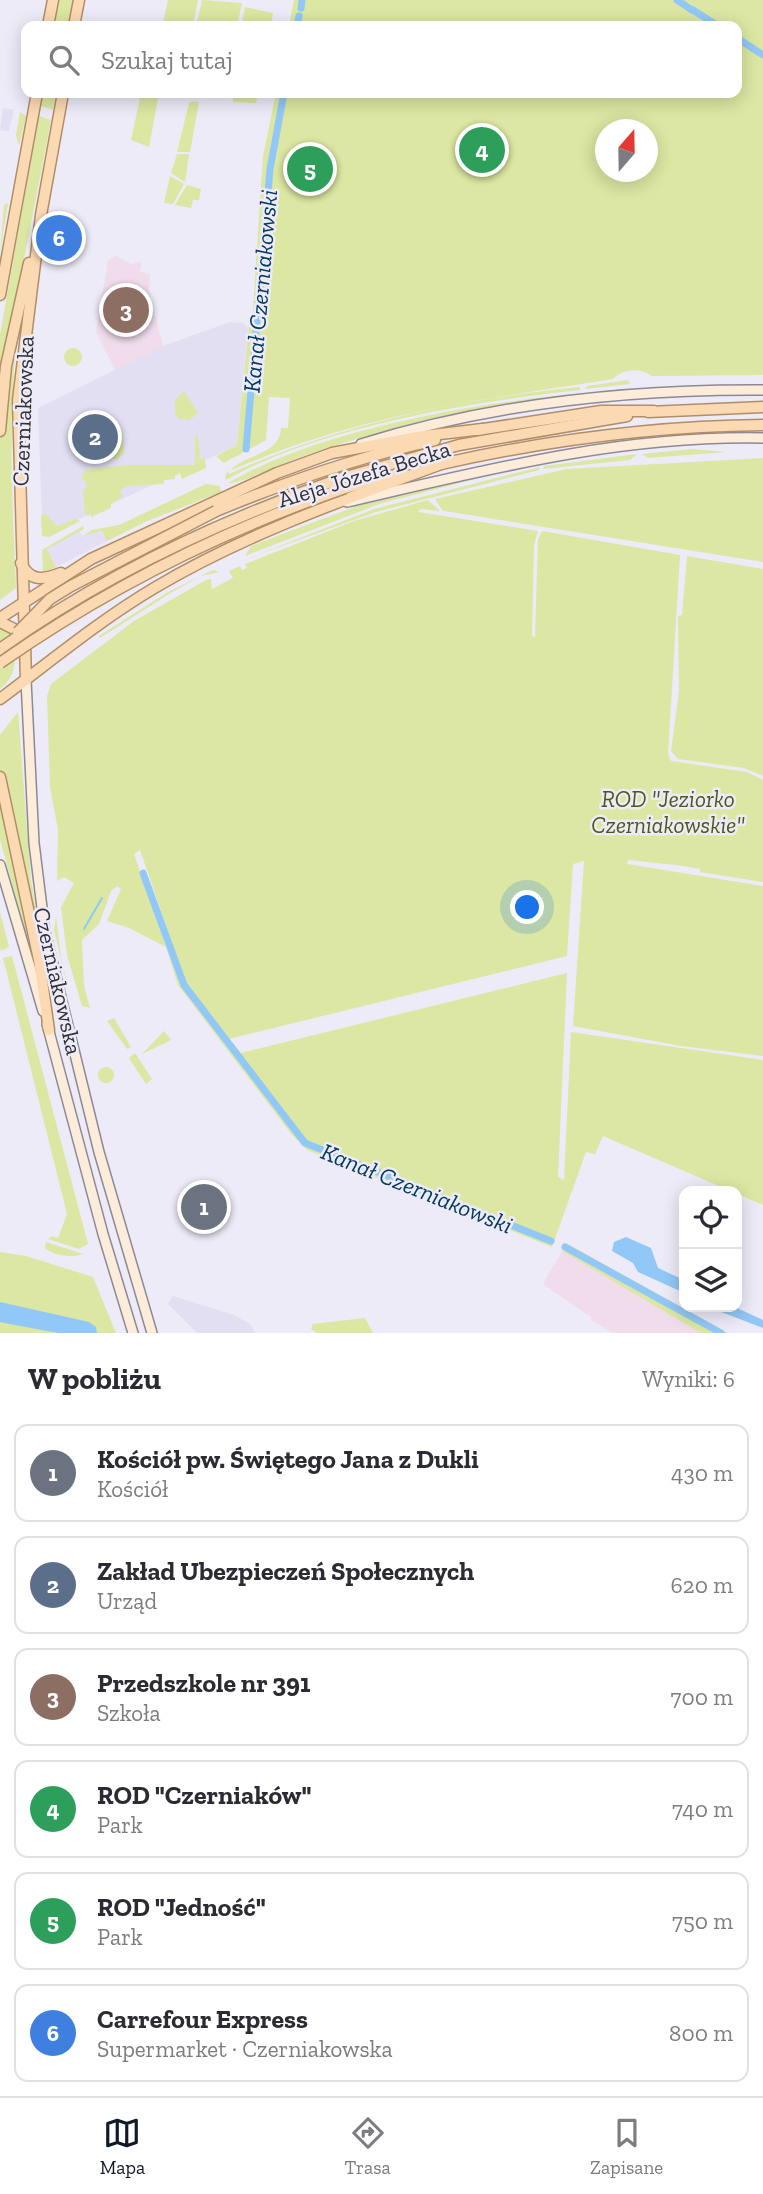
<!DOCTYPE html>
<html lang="pl">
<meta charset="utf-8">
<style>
body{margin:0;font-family:"Zilla Slab",serif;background:#f7f7f7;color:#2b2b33}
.controls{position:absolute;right:21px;bottom:21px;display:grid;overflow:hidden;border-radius:14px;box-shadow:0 4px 18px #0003}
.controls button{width:63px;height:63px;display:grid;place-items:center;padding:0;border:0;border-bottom:2px solid #e1e1e2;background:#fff;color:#2b2b33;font:35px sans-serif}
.compass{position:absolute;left:595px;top:119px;width:63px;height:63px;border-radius:50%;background:#fff;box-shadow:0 4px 18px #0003;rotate:20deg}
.you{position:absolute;left:528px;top:908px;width:24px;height:24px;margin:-18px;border:5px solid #fff;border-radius:50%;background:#1a73e8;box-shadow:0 0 0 10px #1a73e833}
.badge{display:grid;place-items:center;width:46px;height:46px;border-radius:50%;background:#111827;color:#fff;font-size:23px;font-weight:700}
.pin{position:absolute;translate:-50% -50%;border:4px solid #fff;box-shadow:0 2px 7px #0006}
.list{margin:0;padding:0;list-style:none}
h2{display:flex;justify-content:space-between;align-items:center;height:91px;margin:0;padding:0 28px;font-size:30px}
h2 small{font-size:23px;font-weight:400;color:#7c7c81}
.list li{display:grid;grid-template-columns:46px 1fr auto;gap:21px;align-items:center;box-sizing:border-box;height:98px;margin:0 14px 14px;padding:0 14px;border:2px solid #e1e1e2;border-radius:14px}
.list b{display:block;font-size:26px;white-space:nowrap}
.list p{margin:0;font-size:23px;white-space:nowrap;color:#7c7c81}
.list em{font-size:23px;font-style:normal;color:#7c7c81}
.icon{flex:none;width:38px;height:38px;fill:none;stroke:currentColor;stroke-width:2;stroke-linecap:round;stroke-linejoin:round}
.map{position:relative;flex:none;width:763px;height:1333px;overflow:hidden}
.search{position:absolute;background:#fff;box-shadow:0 4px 18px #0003;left:21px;right:21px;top:21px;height:77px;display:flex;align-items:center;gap:18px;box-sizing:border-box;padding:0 24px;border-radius:14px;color:#7c7c81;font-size:26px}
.sheet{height:763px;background:#fff}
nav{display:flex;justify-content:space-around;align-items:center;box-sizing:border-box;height:98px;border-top:2px solid #e1e1e2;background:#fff;font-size:19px;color:#7c7c81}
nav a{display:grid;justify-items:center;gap:4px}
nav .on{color:#111827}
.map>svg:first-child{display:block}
.built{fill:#e2dff3}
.industrial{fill:#e4dff5}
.education{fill:#f1dceb}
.green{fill:#dbe7a2;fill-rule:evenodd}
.water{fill:#92c8f7}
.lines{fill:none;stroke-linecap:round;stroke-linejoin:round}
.stream{stroke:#92c8f7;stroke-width:2}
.canal{stroke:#92c8f7;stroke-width:7}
.secondary-casing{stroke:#8c8a96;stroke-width:12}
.primary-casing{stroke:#b28e66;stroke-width:13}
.secondary{stroke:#fdecd9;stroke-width:9}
.primary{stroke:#fbd9b3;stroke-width:10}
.primary-bridge-casing{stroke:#b28e66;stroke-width:13;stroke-linecap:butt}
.primary-bridge{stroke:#fbd9b3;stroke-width:10}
.labels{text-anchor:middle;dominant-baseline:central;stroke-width:5;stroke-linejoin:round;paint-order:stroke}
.street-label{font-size:23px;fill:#313035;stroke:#edebf8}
.park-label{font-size:23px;font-style:italic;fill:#4f5719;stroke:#edebf8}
.water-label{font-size:24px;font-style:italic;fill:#043b60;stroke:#edebf8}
</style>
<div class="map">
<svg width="763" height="1333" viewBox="0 0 763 1333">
<rect width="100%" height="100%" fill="#edebf8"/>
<g class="built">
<path d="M3,108L14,110L9,131L0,130Z"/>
<path d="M230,322L244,323L248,328L237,445L208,459L195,460V465L54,531L42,518L38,408L163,346Z"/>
<path d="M173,1296L234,1315L251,1325L255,1333H197L168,1304Z"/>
</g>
<path class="industrial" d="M79,530L82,536L102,531L107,541L56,567L47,549Z"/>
<g class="education">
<path d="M116,256L131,264L142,262L140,272L150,274L149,292L163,346L115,370L96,332L108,260Z"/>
<path d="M562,1251L634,1292L701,1333H613L591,1320V1317L543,1284Z"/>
</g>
<g class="green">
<path d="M59,0H74L69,26H54Z"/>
<path d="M168,0H198L193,26H163L168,21L163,23Z"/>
<path d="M202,0L242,3L237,26H196Z"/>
<path d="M294,0H763V375L652,376C640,368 624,368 613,379C479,400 356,415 230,471C243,454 280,456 281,428H288L290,398L269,397L266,440L224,463L216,456L237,445L249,324H252L263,156L276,93H737V26H289ZM606,130H648V172H606Z"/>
<path d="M245,7L273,13L271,26H241Z"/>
<path d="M43,93H56L53,110L41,106Z"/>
<path d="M141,93H159L149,147L131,140Z"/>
<path d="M232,93H258L256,103L233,102Z"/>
<path d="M193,101L199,102L190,152H177L189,103Z"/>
<path d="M20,112L26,116L19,146L16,135Z"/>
<path d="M39,116L51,120L0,384V335Z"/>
<path d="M177,154H189L185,182L171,173Z"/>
<path d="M170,176L184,184L173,204L164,203Z"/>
<path d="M187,185L201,189L199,200H193L191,208L175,205Z"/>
<path d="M8,203L0,253L4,205Z"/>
<path d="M30,332H34L31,397H26L25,411L30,413L23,418Z"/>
<path d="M17,333C8,418 12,503 16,588L0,600V431Z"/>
<circle cx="73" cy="357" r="9"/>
<path d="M628,380L630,384L585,389L587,386Z"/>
<path d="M579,387L581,390C474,401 319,427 226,480L225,477L227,471L229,474C339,424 459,399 579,387Z"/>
<path d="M184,391L198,413L189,420L179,419L175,414V400Z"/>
<path d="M582,393L585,395C488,412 390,424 298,458C282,463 241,484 228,483C320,429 476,403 582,393Z"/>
<path d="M122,425L124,453L117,460L111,457L109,448L118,450V439H109L110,426V432L122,431Z"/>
<path d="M195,436H198L200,459H205L206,468L182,479L180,473L175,476V479L164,480V484L128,486L120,490L123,496L111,504V508L91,517L90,511L89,516L85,513L83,492L87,485L82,477L85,470L126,465H195Z"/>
<path d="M692,449L727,452L648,458L642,454Z"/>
<path d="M637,454L630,460L543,469L544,466Z"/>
<path d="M763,458V562L451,512L443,511L435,499L567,469Z"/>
<path d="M541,462L379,504L245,556L251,546L375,499Z"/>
<path d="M540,467L539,470L376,512L246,559L374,509Z"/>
<path d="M206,484L220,486L221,492L145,522L107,541L102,531L82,536L92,530L119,525Z"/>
<path d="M428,500L440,511L421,509L418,512L538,531L534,545L532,636L535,637L538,540L542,531L680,555L668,754L671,761L747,772L763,780V882L700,872V869L684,866L628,860L627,864L763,886V1056L681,1046L573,1026L584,861L573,864L567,956L229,1039L241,1053L567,973L558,1177L564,1180L571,1032L763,1060V1205L603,1136L595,1154L586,1152L552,1247L307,1150L292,1135L178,985L166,947L129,928L107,921L121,889L117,886L111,891L99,924L82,940L84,986L90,1008L82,1006L67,955L61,907L74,883L64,877L57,881L58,830L50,787L47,696L51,684L134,621L206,580L211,579L212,589L233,578L229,571L240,566L242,570L247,568L245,564L354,521ZM140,850L172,943L166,947L134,854Z"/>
<path d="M46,514L57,526L76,519L80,521L49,537L42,536L41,515Z"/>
<path d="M83,526L84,529L47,549L56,567L43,573L42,550Z"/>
<path d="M687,556L763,569V776L744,768L678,759L671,751L679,691L678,616L682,615Z"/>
<path d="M213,570L219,572L201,576L169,594L100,638L99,636L168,592Z"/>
<path d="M0,625L13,632C15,655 20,673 0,689Z"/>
<path d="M18,712L31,880L44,958L41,959L15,874L32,959L0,839V735Z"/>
<path d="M0,912L9,947L1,951L0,947Z"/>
<path d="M56,916L61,957L76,1023L54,930Z"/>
<path d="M12,956L88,1244L79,1249L48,1239L52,1236L58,1238L67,1214L3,958Z"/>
<path d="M114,1018L131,1047L127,1049L107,1021Z"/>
<path d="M164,1031L171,1040L142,1054Z"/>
<path d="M135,1053L152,1079L146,1084L129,1058Z"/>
<circle cx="106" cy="1075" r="8"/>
<path d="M46,1242L83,1254C73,1258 53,1256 45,1248Z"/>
<path d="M566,1243L577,1249L728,1333H701L562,1251Z"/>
<path d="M0,1252L26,1256L93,1277L116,1333H0Z"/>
<path d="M365,1318L373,1333H317L311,1329L313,1324Z"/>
</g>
<g class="water">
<path d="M626,1237L651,1248L658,1268L684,1280V1297L680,1291L638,1272L633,1263L612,1251L614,1242Z"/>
<path d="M0,1302L89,1322L96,1327L97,1333H58L4,1323L0,1322Z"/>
<path d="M708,1307H735L763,1320V1328Z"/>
</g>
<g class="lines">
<path class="stream" d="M84,929L102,898"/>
<g class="canal">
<path d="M677,0L692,10"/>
<path d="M301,8L302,0"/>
<path d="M693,10L718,26"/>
<path d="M297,26L299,16"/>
<path d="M737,38L763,55"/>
<path d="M246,449L270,169L284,93"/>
<path d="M143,873L184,985L305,1143L551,1241"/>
<path d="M565,1247L721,1333"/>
</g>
<defs>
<g id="secondary">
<path d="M361,444C490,404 628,389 763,390"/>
<path d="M347,502C485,470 620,435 763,438"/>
<path d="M26,680L34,843L45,932L99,1152L152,1333"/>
<path d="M0,865L43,1011"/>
<path d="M47,1024L103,1234L133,1333"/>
</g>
<g id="primary">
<path d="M48,26L53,0"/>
<path d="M74,26L79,0"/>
<path d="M0,295L37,93"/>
<path d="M648,412L763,407"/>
<path d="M477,430L601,411H654"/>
<path d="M0,431L6,366L29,263"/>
<path d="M441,464C548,440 653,426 763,425"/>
<path d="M342,478L459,445L627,416"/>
<path d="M345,488L402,473"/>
<path d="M216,511C288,481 359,457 435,440"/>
<path d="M21,563C30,582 43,580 61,573"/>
<path d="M0,618L91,559L277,473L332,453L423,436L483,429"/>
<path d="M0,622L16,630L21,638"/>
<path d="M26,680L18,400L41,215L63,93"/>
<path d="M0,699C51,661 100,620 156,587C245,534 346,499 444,463"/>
<path d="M0,777L39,960L49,1030"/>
</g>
</defs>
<use href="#secondary" class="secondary-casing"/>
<use href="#primary" class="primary-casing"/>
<use href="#secondary" class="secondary"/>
<use href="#primary" class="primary"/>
<defs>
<g id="primary-bridge">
<path d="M18,632L50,599L71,586L216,511"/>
<path d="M0,649C104,575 221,520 342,478"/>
<path d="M0,663C107,588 222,531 345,488"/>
</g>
</defs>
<use href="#primary-bridge" class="primary-bridge-casing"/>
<use href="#primary-bridge" class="primary-bridge"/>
</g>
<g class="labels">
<g class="street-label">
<text transform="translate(23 411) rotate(-88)">Czerniakowska</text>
<text transform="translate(364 474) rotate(-17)">Aleja Józefa Becka</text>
<text transform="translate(58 981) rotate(77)">Czerniakowska</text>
</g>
<g class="park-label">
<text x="668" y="799">ROD "Jeziorko<tspan x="668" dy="26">Czerniakowskie"</tspan></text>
</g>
<g class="water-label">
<text transform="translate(260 291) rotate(-85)">Kanał Czerniakowski</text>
<text transform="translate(417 1188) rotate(22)">Kanał Czerniakowski</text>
</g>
</g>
</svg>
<div class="controls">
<button><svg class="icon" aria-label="locate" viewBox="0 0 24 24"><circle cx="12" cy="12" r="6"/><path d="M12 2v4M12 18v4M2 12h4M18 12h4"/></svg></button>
<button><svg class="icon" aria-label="layers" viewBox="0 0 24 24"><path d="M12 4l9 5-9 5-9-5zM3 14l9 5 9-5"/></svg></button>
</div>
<svg class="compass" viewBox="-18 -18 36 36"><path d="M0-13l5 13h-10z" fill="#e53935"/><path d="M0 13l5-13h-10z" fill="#7c7c81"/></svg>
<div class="you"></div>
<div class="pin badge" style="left:204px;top:1207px;background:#6b7280">1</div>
<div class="pin badge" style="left:95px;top:437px;background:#5c6f8a">2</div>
<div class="pin badge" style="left:126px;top:310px;background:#8d6e63">3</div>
<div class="pin badge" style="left:482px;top:150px;background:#2e9e5b">4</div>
<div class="pin badge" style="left:310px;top:169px;background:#2e9e5b">5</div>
<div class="pin badge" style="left:59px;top:238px;background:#3f7fe0">6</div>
<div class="search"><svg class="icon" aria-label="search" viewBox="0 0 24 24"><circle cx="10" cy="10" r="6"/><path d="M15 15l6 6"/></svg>Szukaj tutaj</div>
</div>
<section class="sheet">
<h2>W pobliżu<small>Wyniki: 6</small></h2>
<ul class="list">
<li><span class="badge" style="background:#6b7280">1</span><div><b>Kościół pw. Świętego Jana z Dukli</b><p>Kościół</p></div><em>430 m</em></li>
<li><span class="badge" style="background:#5c6f8a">2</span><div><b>Zakład Ubezpieczeń Społecznych</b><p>Urząd</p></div><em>620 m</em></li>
<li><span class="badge" style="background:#8d6e63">3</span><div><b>Przedszkole nr 391</b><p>Szkoła</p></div><em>700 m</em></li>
<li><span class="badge" style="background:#2e9e5b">4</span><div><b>ROD &quot;Czerniaków&quot;</b><p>Park</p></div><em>740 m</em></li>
<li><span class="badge" style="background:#2e9e5b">5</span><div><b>ROD &quot;Jedność&quot;</b><p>Park</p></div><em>750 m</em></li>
<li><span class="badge" style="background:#3f7fe0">6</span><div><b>Carrefour Express</b><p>Supermarket · Czerniakowska</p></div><em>800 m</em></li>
</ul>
</section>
<nav>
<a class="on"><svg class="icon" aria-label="map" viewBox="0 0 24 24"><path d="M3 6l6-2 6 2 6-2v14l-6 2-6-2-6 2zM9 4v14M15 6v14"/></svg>Mapa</a>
<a><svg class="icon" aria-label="directions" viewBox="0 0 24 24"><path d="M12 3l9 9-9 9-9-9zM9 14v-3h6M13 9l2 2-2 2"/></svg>Trasa</a>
<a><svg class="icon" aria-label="saved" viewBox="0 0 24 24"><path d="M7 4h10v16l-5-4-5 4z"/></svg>Zapisane</a>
</nav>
